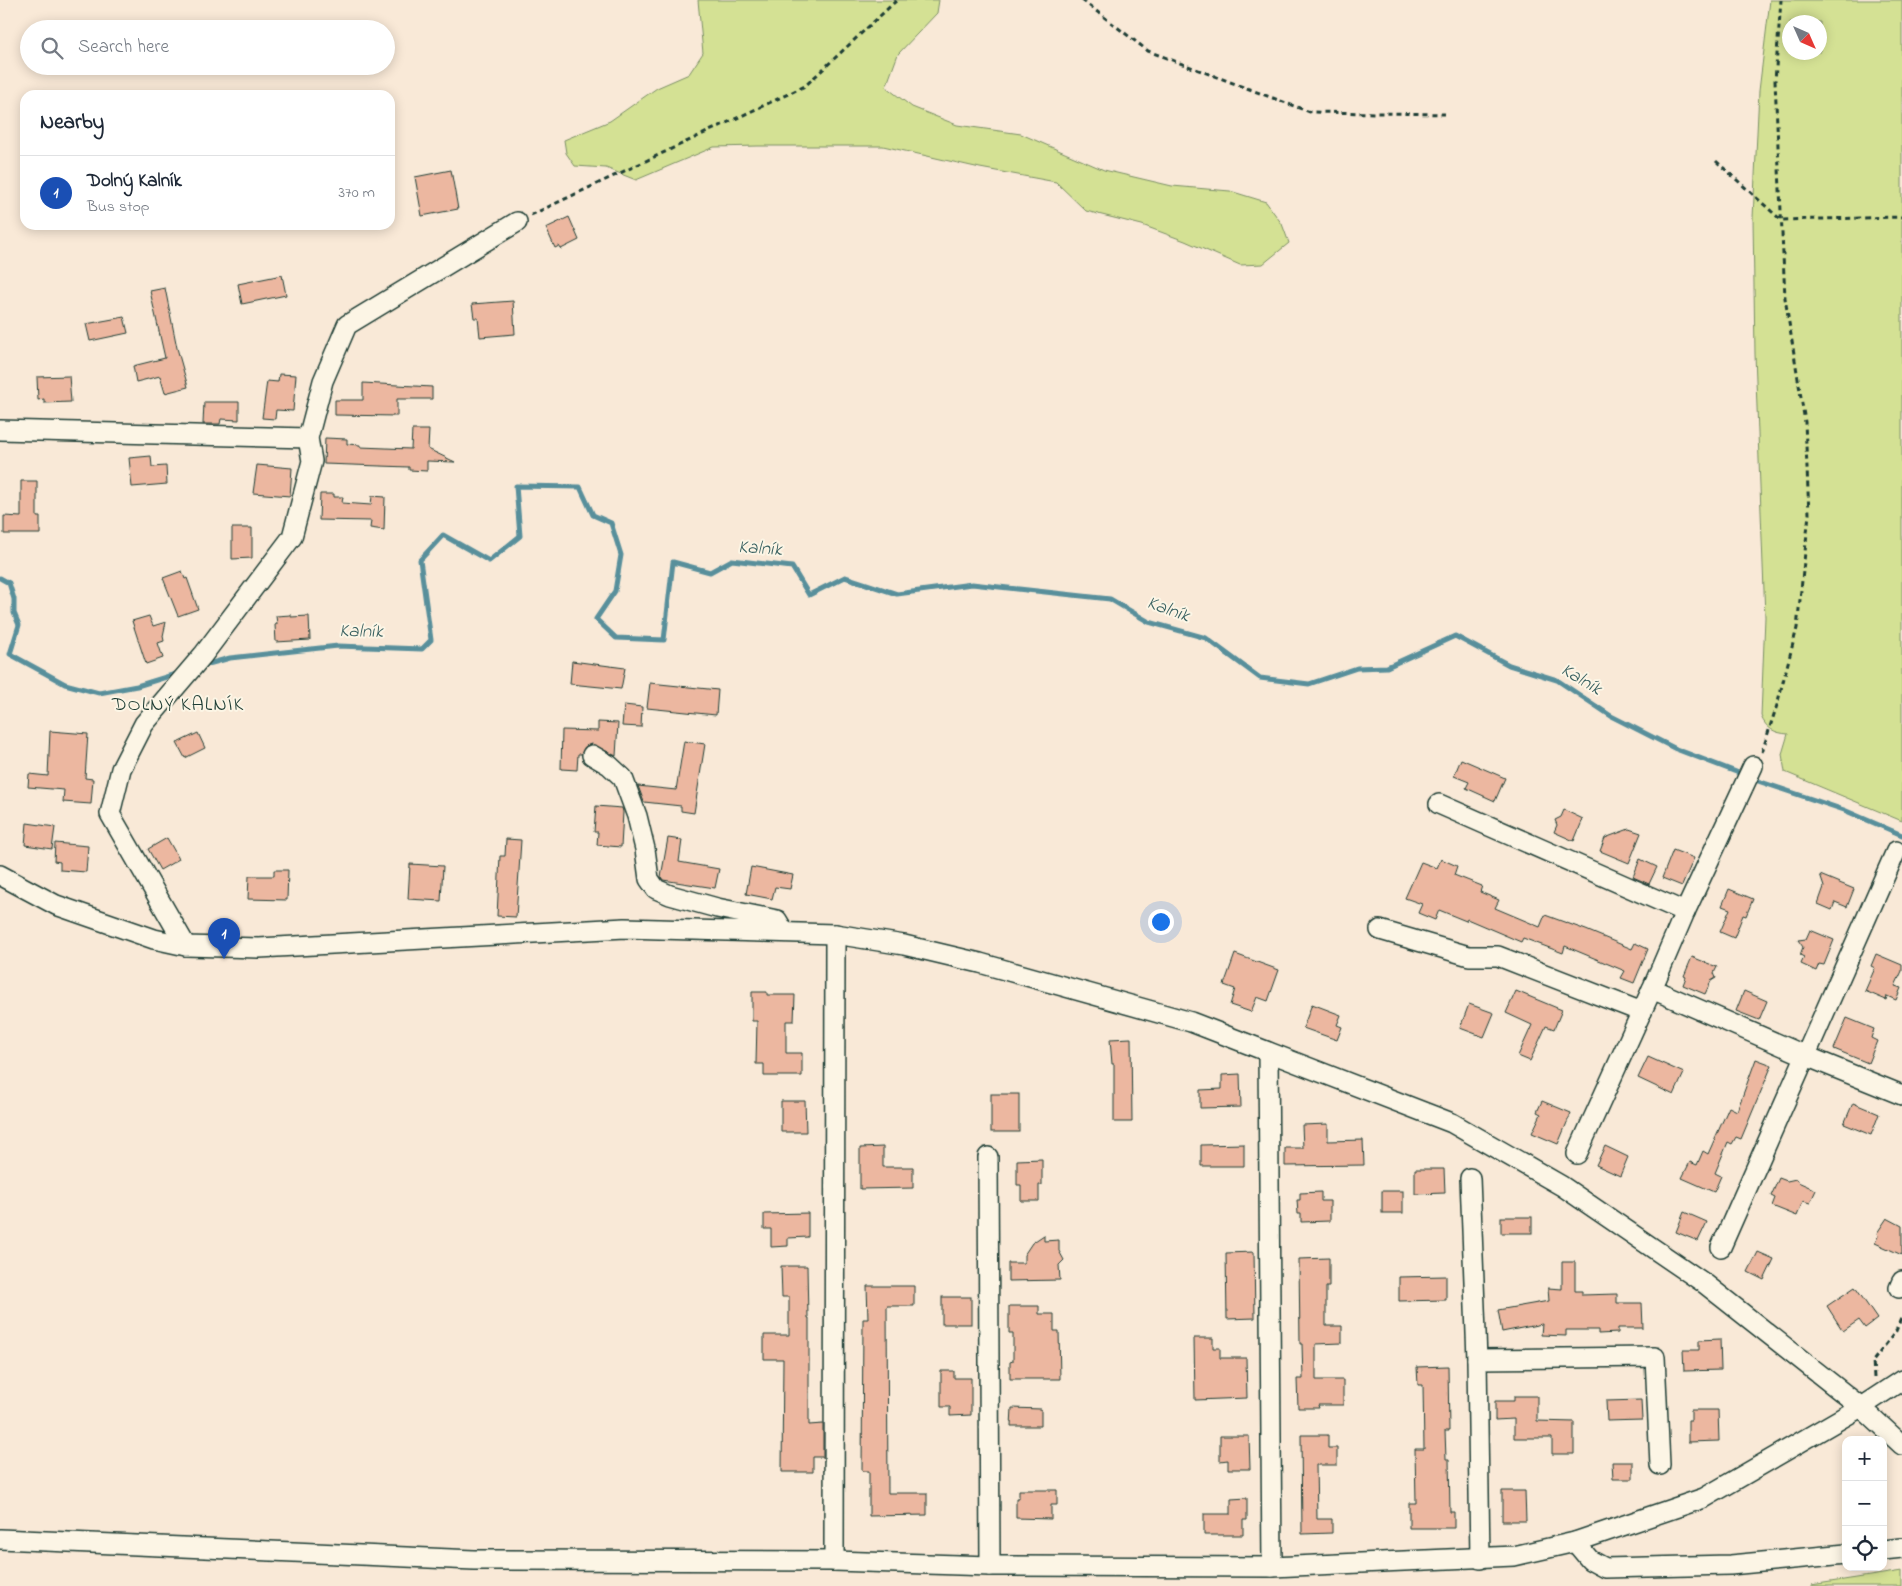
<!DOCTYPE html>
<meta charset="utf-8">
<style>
body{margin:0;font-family:"Indie Flower",sans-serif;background:#f6f6f7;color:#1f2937}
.controls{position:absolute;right:15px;bottom:15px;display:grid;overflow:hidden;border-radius:10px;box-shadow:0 2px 12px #0003}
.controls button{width:45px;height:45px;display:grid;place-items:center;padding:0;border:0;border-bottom:1px solid #e0e1e3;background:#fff;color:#1f2937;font:25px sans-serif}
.compass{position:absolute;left:1782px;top:15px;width:45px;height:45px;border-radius:50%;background:#fff;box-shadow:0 2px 12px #0003;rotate:135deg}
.you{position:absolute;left:1160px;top:921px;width:18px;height:18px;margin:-12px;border:4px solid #fff;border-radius:50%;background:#1a73e8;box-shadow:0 0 0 8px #1a73e833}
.badge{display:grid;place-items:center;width:32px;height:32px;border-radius:50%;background:#7c3aed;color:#fff;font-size:16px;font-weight:700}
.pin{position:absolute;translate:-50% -41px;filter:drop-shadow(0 1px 2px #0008)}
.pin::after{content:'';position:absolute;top:26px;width:18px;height:15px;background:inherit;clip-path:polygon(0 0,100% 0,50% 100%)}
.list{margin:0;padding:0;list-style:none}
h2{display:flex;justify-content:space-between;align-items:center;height:65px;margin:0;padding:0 20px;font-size:21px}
h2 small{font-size:16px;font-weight:400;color:#747a83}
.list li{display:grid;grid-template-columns:32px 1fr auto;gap:15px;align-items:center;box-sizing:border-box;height:75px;padding:0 20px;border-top:1px solid #e0e1e3}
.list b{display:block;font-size:19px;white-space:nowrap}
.list p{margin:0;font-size:16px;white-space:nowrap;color:#747a83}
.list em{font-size:16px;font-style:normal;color:#747a83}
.icon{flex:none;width:28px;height:28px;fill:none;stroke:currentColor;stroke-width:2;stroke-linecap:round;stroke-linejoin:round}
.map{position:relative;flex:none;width:1902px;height:1586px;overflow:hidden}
.search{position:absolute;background:#fff;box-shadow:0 2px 12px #0003;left:20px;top:20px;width:375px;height:55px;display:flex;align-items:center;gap:12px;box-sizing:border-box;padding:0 18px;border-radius:28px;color:#747a83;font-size:19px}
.panel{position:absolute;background:#fff;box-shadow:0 2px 12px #0003;left:20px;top:90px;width:375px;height:140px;border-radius:15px}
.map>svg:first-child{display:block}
.green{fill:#d4e194;stroke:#7a8f64;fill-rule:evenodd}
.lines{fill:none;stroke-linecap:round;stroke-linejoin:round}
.stream{stroke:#588f9b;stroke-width:5}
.building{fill:#ecb7a0;stroke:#1f3d34}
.minor-casing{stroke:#1f3d34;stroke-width:22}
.path{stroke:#1f3d34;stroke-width:3;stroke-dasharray:5 4;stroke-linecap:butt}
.minor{stroke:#fcf5e5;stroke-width:19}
.labels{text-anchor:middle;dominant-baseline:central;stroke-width:4;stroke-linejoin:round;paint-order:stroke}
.water-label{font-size:19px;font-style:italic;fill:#375f5f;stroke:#fcf5e5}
.quarter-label{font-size:20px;letter-spacing:1px;fill:#1f3d34;stroke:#fcf5e5}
</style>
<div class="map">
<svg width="1902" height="1586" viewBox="0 0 1902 1586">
<rect width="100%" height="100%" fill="#f9e9d7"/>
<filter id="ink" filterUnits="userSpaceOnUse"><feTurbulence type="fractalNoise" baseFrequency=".02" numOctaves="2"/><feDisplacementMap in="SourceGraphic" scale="10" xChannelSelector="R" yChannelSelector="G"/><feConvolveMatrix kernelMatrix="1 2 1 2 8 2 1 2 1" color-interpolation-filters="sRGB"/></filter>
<g filter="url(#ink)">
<g class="green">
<path d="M698,0H939L937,13L898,54L886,87L912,107L957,125L1021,134L1104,170L1172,186L1230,191L1266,202L1282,224L1289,243L1263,264L1240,265L1185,241L1142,225L1086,211L1056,182L980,168L883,146H758L714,147L636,180L606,168L575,166L566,153L564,140L610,121L657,88L689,74L703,53Z"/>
<path d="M1770,0H1902V821L1785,772L1782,754L1788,734C1775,733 1766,729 1761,716L1765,617L1755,354L1753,218L1759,91ZM1820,22V52H1790V22Z"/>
<path d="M1902,1571V1586H1811V1585Z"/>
</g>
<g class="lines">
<g class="stream">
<path d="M0,578L9,583L14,599V613L19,625L10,654L65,684L99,693L137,686L179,673"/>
<path d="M201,666L230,658L338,646L422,649L431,640L420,560L443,535L489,561L520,536L516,486L580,487L593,515L611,523L621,555L615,591L596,619L616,638L664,640L673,562L710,572L732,560L792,567L809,595L845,577L897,594L972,584L1110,599L1149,622L1206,638L1260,678L1309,684L1357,668L1387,667L1455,636L1509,665L1557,680L1611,716L1676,749L1744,775"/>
<path d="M1752,779L1844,810L1902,835"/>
</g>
</g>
<g class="building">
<path d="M451,170L458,209L422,216L415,177Z"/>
<path d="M569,217L579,240L561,249L559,246L555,248L546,228Z"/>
<path d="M282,275L286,295L242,304L238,284Z"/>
<path d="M165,288L177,348L188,387L165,393L160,376L136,382L133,366L165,358L150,291Z"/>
<path d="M513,301L515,334L480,337L478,318H474L472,304Z"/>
<path d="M124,317L128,333L90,341L86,324Z"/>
<path d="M279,374L296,375L293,411L276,410L275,419L262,418L267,381L278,382Z"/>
<path d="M69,376L71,402L44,403V399L38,400L37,377Z"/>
<path d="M363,383L432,387V399H397V416L335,415V400H363Z"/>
<path d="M204,402H239V420L221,419L220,424H203Z"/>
<path d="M412,430H429L428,449L455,462L427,461V471L409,470V467L324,464L325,438L347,439V444L360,445V447L411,449Z"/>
<path d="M151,456L152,467L166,466L167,484L132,487L129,458Z"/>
<path d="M257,465L292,468L290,496L253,493Z"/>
<path d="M21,481H37V517H40V534H4V516L21,517Z"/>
<path d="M320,494H334V497H343L342,503L371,505L372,496L385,497L384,530L370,528L371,521L319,520Z"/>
<path d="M232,528H252V558L232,559Z"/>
<path d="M182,571L185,579L187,578L198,609L178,616L163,578Z"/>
<path d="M291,615V617L309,616L310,640L276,642L275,625L277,624L276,616Z"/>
<path d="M149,616L153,626L166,622L163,636L164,641L158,643L163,658L146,664L132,621Z"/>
<path d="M572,661L625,668L621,689L570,684Z"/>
<path d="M650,683L718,690L716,715L647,708Z"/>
<path d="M624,705L642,707L641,727L622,726Z"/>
<path d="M598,722L618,723L616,756L592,744L586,746L581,754H578L577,770L561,769L562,730L598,731Z"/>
<path d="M50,731L88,734L85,778L93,779L91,804L63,802L64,790L28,787L29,774L48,776Z"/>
<path d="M198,733L205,748L185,758L177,743Z"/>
<path d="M684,741L705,744L694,813L681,811V806L644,802L638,786L676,790Z"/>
<path d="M1461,759L1505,778L1495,801L1466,788L1469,782L1454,776Z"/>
<path d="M596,806L622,808L623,812L621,847L597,845L598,832H594Z"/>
<path d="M1564,810L1583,819L1574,841L1554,832L1557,825L1555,820L1561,817Z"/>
<path d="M27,823L55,827L52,849L25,845Z"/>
<path d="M1629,829L1641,833L1629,863L1600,851L1605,838Z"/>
<path d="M167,838L179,859L160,870L148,849Z"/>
<path d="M668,838L682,840L679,862L719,869L715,888L663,880L661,877Z"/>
<path d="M506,839L521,840L516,917L497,916L500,856H505Z"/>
<path d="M55,843L88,846L86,872L60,870V862L54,861Z"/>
<path d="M1673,850L1694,858L1682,886L1662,878Z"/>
<path d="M1441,859L1457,866L1454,875L1482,886L1480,892L1499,900L1495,908L1540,927L1545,915L1586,930L1632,949L1635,943L1648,949L1634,983L1621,978L1625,971L1565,946L1563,953L1523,938L1521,942L1467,919L1466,921L1439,910L1435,920L1418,913L1422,904L1405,898L1421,862L1437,868Z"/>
<path d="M1640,859L1657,867L1649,884L1633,877Z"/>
<path d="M410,864L443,866L441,901L408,899Z"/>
<path d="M751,867L793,875L790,889L775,887L772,899L746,894Z"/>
<path d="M274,870H288L287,900L248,899L249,876H274Z"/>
<path d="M1820,875L1854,889L1847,907L1835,902L1832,910L1818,904L1824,887Z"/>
<path d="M1729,889L1753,899L1746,916L1743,915L1734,938L1720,932L1730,909L1722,906Z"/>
<path d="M1810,930L1834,940L1824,965L1819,964L1816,971L1801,964L1804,957L1800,955L1803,947L1798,940L1806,939Z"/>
<path d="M1235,954L1279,970L1268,1001L1257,997L1251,1012L1230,1005L1235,989L1224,985Z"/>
<path d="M1876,954L1902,965V971L1895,986L1901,988L1896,1000L1887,996L1886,1000L1865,991L1875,968L1871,966Z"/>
<path d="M1692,957L1717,967L1714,973L1716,978L1711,981L1705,994L1683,985L1686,977L1684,976Z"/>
<path d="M1516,991L1562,1010L1554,1029L1546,1026L1530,1061L1518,1056L1532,1025L1506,1013Z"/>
<path d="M1744,991L1767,1001L1759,1020L1736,1011Z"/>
<path d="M752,992H767V995H795L794,1021H786V1053H802V1076H764V1064H756L757,1021H752Z"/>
<path d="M1312,1004L1341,1015L1337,1025L1342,1027L1337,1040L1303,1028Z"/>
<path d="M1469,1004L1494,1013L1484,1037L1460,1028Z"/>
<path d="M1847,1018L1874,1029L1871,1038L1877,1041L1868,1063L1834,1049Z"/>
<path d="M1131,1038L1132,1122H1114V1064H1112L1110,1039Z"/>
<path d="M1648,1057L1684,1073L1674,1095L1638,1078Z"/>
<path d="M1756,1059L1772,1065L1741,1139L1736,1137L1732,1144L1728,1142L1715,1173L1721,1176L1714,1192L1682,1178L1690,1162L1697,1165L1703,1151L1708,1154L1729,1107L1737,1111Z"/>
<path d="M1240,1074L1241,1107L1200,1108V1090L1222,1089V1075Z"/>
<rect x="991" y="1094" width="28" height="38"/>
<path d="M781,1101H805L806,1132H781Z"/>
<path d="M1542,1101L1571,1113L1558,1144L1532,1133L1541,1114L1537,1112Z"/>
<path d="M1853,1103L1879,1114L1871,1135L1844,1124Z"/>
<path d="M1328,1124V1141L1363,1140L1364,1165L1285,1166V1148H1303L1302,1125Z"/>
<path d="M1244,1144V1166H1201V1145Z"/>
<path d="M1605,1146L1628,1157L1620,1176L1596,1165Z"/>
<path d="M883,1147V1167H913V1188L860,1189V1148Z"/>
<path d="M1042,1159V1185H1039V1201H1021V1185H1017V1160Z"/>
<path d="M1415,1169H1444L1445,1193L1415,1194Z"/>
<path d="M1779,1178L1787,1181L1796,1179L1798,1182L1816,1190L1810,1203L1803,1201L1797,1216L1772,1206L1775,1198L1771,1196Z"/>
<rect x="1382" y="1191" width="21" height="22"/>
<path d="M1321,1192V1201H1330V1221L1301,1222V1214H1298L1297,1200H1300V1193Z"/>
<path d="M1684,1212L1707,1222L1698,1241L1676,1232Z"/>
<path d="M808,1213V1237L788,1238V1246L771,1247V1229H764V1214Z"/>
<rect x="1501" y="1217" width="31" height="16"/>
<path d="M1887,1218L1902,1226V1255L1875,1243L1878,1236L1877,1233Z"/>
<path d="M1044,1235V1241L1059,1240V1251L1064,1260L1059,1265L1060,1280L1008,1281V1263H1024V1255L1032,1243Z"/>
<path d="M1254,1252L1255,1318L1227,1319L1226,1253Z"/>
<path d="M1758,1252L1774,1259L1764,1280L1748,1272Z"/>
<path d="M1329,1258V1287H1326V1326H1342V1343L1316,1344V1380H1343V1405H1318L1319,1408H1298L1297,1379H1303L1302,1344H1300L1299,1259Z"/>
<path d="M1562,1262H1575V1291H1582V1295L1617,1294V1303H1642L1643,1328H1618V1333L1598,1334V1330H1566V1336L1541,1335L1542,1324L1502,1332L1498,1310L1549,1301L1548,1288L1562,1289Z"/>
<path d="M781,1266H807L808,1318H809V1425L823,1424V1457H813V1472H782L783,1359H764V1335H789V1297H782Z"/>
<path d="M1446,1276V1300L1399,1301V1277Z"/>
<path d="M867,1286H914V1306H887L888,1493H927V1515L869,1516V1471H862L863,1319H868Z"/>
<path d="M1855,1287L1877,1319L1865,1328L1859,1320L1843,1331L1827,1306Z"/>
<rect x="942" y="1297" width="29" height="27"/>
<path d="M1009,1306H1039V1314H1054V1331H1059L1060,1379H1010V1362L1013,1361V1333H1009Z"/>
<path d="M1194,1338H1213V1348H1220V1358H1246L1247,1398L1195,1400Z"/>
<path d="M1720,1339L1721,1370L1684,1371L1683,1350H1699V1340Z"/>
<path d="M1448,1366L1449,1431H1445L1446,1459H1449L1450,1512H1454V1528H1409V1503H1416L1415,1449H1424L1423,1385H1418L1417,1367Z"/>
<path d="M941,1371H954V1378H971V1415L950,1416V1407H941Z"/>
<path d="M1514,1396H1537V1421L1574,1422V1454H1552V1438H1514V1419L1495,1420V1401H1514Z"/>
<path d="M1641,1400L1642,1420L1607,1421L1606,1401Z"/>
<path d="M1012,1408L1041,1409V1426H1011Z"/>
<path d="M1691,1410H1718L1719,1441L1688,1442V1420H1691Z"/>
<path d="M1301,1435H1328V1448H1337V1465H1316L1317,1519H1332V1533L1302,1534Z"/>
<path d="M1220,1436H1249L1250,1469H1228V1460L1220,1461Z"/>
<path d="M1612,1462H1633V1479H1613Z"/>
<path d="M1019,1490H1057V1505H1051V1519L1016,1518V1498H1019Z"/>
<path d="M1502,1491H1525L1526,1521H1502Z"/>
<path d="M1247,1498V1520H1243V1535H1204V1514H1231V1499Z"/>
</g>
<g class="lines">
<defs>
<g id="minor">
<path d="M0,430L308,438"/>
<path d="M592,755L609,765L623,778L637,816L645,849L649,879L656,889L670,895L717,908L777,920L783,930"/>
<path d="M1439,804L1685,912"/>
<path d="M0,875L56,905L154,939L186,946L259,948L625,928L835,934L904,945L980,963L1191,1022L1452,1123L1562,1186L1704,1283L1861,1407L1902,1445"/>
<path d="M1380,930L1469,956H1498L1642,1012"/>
<path d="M186,946L110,814L121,769L144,724L203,655L292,537L312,461L308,438L323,381L347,325L517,222"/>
<path d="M1652,989L1685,912L1753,766"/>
<path d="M1268,1052L1272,1567"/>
<path d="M1577,1154L1652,989L1806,1056L1902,1095"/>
<path d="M988,1157L990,1566"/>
<path d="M1470,1178L1477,1359L1480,1559"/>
<path d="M1721,1247L1896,851"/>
<path d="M1899,1288L1902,1281"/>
<path d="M1477,1359L1655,1357L1660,1465"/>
<path d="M0,1539L474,1560L834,1561L990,1566L1272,1567L1514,1556L1575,1542L1704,1498L1861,1407L1902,1380"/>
<path d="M1575,1542L1590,1560L1605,1568L1730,1565L1846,1554"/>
<path d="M1883,1550L1902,1548"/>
<path d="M834,1561L835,934"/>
</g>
</defs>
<use href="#minor" class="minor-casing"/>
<g class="path">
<path d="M1082,0L1148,51L1310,112L1445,114"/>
<path d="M1716,161L1781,220L1902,217"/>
<path d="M531,215L805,86L897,0"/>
<path d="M1762,752L1777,705L1797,628L1809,514L1805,422L1785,298L1775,81L1781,0"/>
<path d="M1874,1378L1873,1361L1896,1331L1902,1316"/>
</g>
<use href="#minor" class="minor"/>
</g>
</g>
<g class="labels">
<g class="water-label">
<text transform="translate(760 549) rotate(4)">Kalník</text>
<text transform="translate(1168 610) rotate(20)">Kalník</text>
<text transform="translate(361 632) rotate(1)">Kalník</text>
<text transform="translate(1581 680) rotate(31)">Kalník</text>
</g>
<g class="quarter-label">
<text x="178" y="705">DOLNÝ KALNÍK</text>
</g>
</g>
</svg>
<div class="controls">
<button>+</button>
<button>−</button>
<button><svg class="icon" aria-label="locate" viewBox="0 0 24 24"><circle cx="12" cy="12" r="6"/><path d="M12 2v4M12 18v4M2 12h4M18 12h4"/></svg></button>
</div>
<svg class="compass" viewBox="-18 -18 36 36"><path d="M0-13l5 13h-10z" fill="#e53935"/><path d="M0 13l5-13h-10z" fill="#747a83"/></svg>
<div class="you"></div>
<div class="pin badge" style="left:224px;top:959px;background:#1a4fb4">1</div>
<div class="search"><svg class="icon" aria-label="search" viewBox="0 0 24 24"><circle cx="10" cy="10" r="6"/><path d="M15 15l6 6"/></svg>Search here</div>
<section class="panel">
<h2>Nearby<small></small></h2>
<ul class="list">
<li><span class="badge" style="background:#1a4fb4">1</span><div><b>Dolný Kalník</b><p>Bus stop</p></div><em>370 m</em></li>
</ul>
</section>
</div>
